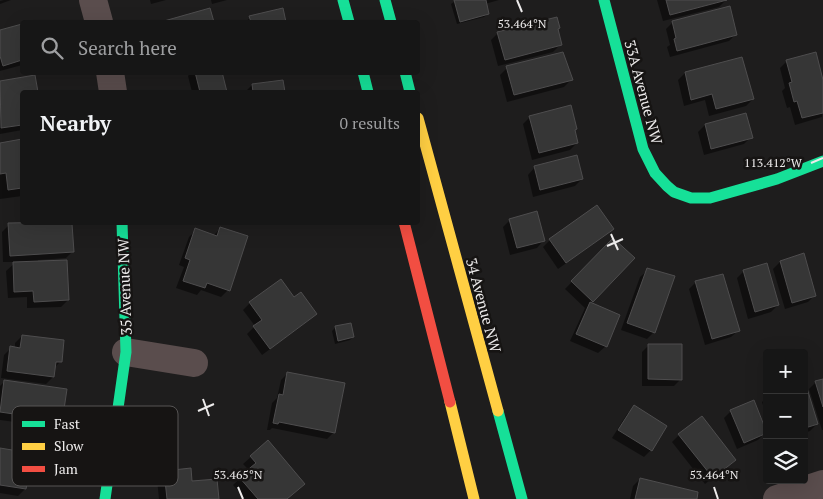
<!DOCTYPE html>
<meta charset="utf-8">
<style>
body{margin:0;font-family:"PT Serif",serif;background:#232323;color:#f1f3f6}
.controls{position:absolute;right:15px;bottom:15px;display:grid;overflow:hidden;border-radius:5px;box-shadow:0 5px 20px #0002}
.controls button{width:45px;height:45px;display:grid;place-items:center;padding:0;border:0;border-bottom:1px solid #353535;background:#161616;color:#f1f3f6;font:25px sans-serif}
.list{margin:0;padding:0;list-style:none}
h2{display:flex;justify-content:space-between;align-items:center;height:65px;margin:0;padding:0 20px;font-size:21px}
h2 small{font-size:16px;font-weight:400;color:#9e9fa1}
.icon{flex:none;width:28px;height:28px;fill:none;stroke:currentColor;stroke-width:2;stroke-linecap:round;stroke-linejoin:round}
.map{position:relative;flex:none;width:823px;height:499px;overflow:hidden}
.search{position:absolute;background:#161616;box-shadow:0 5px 20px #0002;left:20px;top:20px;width:400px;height:55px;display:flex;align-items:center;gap:12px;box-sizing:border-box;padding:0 18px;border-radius:5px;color:#9e9fa1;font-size:19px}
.panel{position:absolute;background:#161616;box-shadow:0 5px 20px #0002;left:20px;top:90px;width:400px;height:135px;border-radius:5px}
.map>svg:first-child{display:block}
.shadow{fill:#0007}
.building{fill:#363636;stroke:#4e4d4e}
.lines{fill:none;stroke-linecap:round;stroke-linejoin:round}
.street{stroke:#5a4d4d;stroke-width:28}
.fast{stroke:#16e098;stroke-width:11}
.slow{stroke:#ffcf43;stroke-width:11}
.jam{stroke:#f24e42;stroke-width:11}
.ticks{fill:none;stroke:#edebeb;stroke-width:2}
.labels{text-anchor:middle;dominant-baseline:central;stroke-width:5;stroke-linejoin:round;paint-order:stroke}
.street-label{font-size:15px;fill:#edebeb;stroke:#161413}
.key{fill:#161413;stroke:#565454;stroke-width:1}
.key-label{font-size:14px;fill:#edebeb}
.ticks-label{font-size:12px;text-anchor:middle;fill:#edebeb;stroke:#161413;stroke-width:5;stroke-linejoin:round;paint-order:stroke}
</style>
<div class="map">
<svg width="823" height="499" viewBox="0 0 823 499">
<rect width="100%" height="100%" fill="#1e1d1d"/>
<g class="shadow">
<path d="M4,0H11L0,4V1Z"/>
<path d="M150,0H166L151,4Z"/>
<path d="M211,0H227L212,4Z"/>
<path d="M457,0H499L485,4L488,14L484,17L457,24L451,4Z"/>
<path d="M657,0H726L719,7L663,21Z"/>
<path d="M282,9L285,22H245L250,18Z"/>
<path d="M209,10L213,22H164H165Z"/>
<path d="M673,22L736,34L729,41L670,57L667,47L670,45L666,29Z"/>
<path d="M22,25V65L0,71V31Z"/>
<path d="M557,30L560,45L553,52L498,66L491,40L498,33Z"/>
<path d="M787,61L823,85L822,117L795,125L790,107L787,108L782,91L785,88L780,68Z"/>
<path d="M507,68L571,80L564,87L507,102L500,75Z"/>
<path d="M191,72H221L225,92H192L188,76Z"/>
<path d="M685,73L753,99L746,106L709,116L705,100L684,106L678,80Z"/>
<path d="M34,76L37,92H22V130L0,134V82Z"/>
<path d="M282,81L284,92H245L252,85Z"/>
<path d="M745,114L751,137L744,144L704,155L698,132L705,125Z"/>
<path d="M530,117L577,143L570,150L532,160L523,124Z"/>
<path d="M22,141V196L0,199V144Z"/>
<path d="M535,167L582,179L575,186L533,197L528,175Z"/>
<path d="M597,207L612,228L605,235L558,269L543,247L550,240Z"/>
<path d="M510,220L544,240L537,248L510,255L503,227Z"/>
<path d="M24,222H64L73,251L66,258L38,260V263L68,300L61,307L27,308V297L8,298L6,271L16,262H3L2,232L9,225Z"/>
<path d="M221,228L228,290L221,297L201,290L197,295L176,288L184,267L179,265L189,237L196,230L213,236Z"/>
<path d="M613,240L633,258L589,304L618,316L606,346L598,353L570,341L585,308L565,289Z"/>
<path d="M780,262L815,295L808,302L785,309L773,269Z"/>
<path d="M648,270L654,332L647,339L621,330L640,277Z"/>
<path d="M744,271L778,305L771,312L748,319L737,278Z"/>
<path d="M696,282L739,330L731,337L705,345L689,289Z"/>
<path d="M294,299L315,314L308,321L262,355L247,334L255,326L243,310L250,303Z"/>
<path d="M336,327L353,337L350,340L335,344L332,331Z"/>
<path d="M22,336L60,362L54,368L53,377L46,384L1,378L4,355L11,348H15V343Z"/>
<path d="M649,345L681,379L674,386H642V352Z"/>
<path d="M288,373L334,432L327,439L272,428L270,430H267L272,403L277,398L281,380Z"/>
<path d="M823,380V430H822L809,389L816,382Z"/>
<path d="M5,381L62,416L55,423L53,422L52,429L45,436L13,431L15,422L0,420V386Z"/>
<path d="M804,387L817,424L810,431L804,433Z"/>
<path d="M767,398V418L762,402Z"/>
<path d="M634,407L651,450L644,457L612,438L627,414Z"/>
<path d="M731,411L765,433L758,440L737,449L724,418Z"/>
<path d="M679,435L735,460L705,484L672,442Z"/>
<path d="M268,442L286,499H245L233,485L249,470L243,464Z"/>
<path d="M20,448L46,470L39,478L29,476L27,478L25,489L18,496L0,493V449L16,452Z"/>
<path d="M164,472L191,483L218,499H159L157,479Z"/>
<path d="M640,479L695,499H630L633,486Z"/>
</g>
<g class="building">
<path d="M454,0H486L489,14L460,22Z"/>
<path d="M666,0H727L670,15Z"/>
<path d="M730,6L737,35L677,51L674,39L676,38L672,21Z"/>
<path d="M210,8L214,22H165L164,21Z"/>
<path d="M283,8L286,22H251L249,16Z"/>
<path d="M557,17L560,28L558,29L562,45L505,60L497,32Z"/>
<path d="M22,24V60L3,66L0,56V30Z"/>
<path d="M563,52L573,80L514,95L506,66Z"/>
<path d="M816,52L823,80V113L802,118L797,101L794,102L789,83L792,82L786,60Z"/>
<path d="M742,57L754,99L716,109L712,94L691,100L685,72Z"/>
<path d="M195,72H222L227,92H200Z"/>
<path d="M35,75L38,92H22V125L1,128L0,81Z"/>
<path d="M283,80L285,92H253L252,84Z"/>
<path d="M571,105L577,129L575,130L578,143L539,153L529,116Z"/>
<path d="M746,113L753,138L711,149L705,124Z"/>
<path d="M22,139V188L8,190L6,173L0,174V143Z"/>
<path d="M577,155L583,179L540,190L534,166Z"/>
<path d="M597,205L614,229L566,263L549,239Z"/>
<path d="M537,211L545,241L517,248L509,219Z"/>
<path d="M65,222L66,224H72L74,252L10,256L8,223Z"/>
<path d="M220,227L248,236L230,291L207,283L205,288L183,281L190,260L185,258L195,228L217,236Z"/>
<path d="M613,238L635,258L593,302L571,281Z"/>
<path d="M804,253L816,296L792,303L780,261Z"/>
<path d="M67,260L69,300L34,302L33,291L14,292L13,262Z"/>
<path d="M767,263L779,305L755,312L743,270Z"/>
<path d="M647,268L675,276L655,333L627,323Z"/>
<path d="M723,274L740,331L712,339L695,281Z"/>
<path d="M281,279L294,297L301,292L317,314L270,349L253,326L262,320L249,302Z"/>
<path d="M590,302L620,315L607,347L576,334Z"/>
<path d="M351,323L354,337L338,341L335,326Z"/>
<path d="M22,335L64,340L62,362H56L54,377L7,371L10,346L20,348Z"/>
<path d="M648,344H682V380L648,379Z"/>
<path d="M287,372L345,383L335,433L279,422L278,424L273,423L279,394L283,395Z"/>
<path d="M823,379V407L815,381Z"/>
<path d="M4,380L67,389L63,416L55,415L53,429L20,424L21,415L0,412Z"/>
<path d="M806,385L818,424L805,428L804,430V386Z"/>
<path d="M754,400L767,433L744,443L730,410Z"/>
<path d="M634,405L667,426L652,451L618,430Z"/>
<path d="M702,416L736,460L713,478L678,434Z"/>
<path d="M268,440L305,484L287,499H258L239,477L256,463L250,456Z"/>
<path d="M19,446L51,452L47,471L33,469L31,475H29L26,489L0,485V448L18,451Z"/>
<path d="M191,468L192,481L217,479L219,499H167L164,471Z"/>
<path d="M640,478L698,492L697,499H635Z"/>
</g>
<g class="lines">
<g class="street">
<path d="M93,0L99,22"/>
<path d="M110,72L113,92"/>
<path d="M126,352L194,363"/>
<path d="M777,499L823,484"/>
</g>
<g class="fast">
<path d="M343,0L349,22"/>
<path d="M385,0L391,22"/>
<path d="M604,0L643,149L655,173L667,186L674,192L691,198H710L777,179L823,161"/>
<path d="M363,72L368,92"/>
<path d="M405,72L410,92"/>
<path d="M498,411L522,499"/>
<path d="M105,499L126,352L122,222"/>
</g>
<g class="slow">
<path d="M418,118L498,411"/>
<path d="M450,402L474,499"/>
</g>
<path class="jam" d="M404,222L450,402"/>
</g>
<path class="ticks" d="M517,0L522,12M811,163L823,158M611,234L618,250M607,246L623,239M203,399L209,416M198,411L214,404M238,487L243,499M714,487L718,499"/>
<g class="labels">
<g class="street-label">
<text transform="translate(644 92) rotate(75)">33A Avenue NW</text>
<text transform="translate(124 287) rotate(-92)">35 Avenue NW</text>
<text transform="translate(484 305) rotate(75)">34 Avenue NW</text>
</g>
</g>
<rect x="12" y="406" width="166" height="80" rx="8" class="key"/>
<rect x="22" y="421" width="23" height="6" fill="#16e098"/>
<rect x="22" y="443" width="23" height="7" fill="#ffcf43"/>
<rect x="22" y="466" width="23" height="6" fill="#f24e42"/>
<g class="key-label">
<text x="54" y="429">Fast</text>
<text x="54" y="451">Slow</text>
<text x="54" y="474">Jam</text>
</g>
<g class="ticks-label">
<text x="522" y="28">53.464°N</text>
<text x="773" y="167">113.412°W</text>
<text x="238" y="479">53.465°N</text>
<text x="714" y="479">53.464°N</text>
</g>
</svg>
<div class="controls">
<button>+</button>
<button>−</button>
<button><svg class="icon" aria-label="layers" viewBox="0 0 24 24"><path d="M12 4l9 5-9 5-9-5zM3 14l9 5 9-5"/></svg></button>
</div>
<div class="search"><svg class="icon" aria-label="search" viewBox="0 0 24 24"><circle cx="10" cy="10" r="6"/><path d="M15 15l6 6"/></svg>Search here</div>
<section class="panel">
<h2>Nearby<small>0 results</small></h2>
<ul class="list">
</ul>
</section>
</div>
